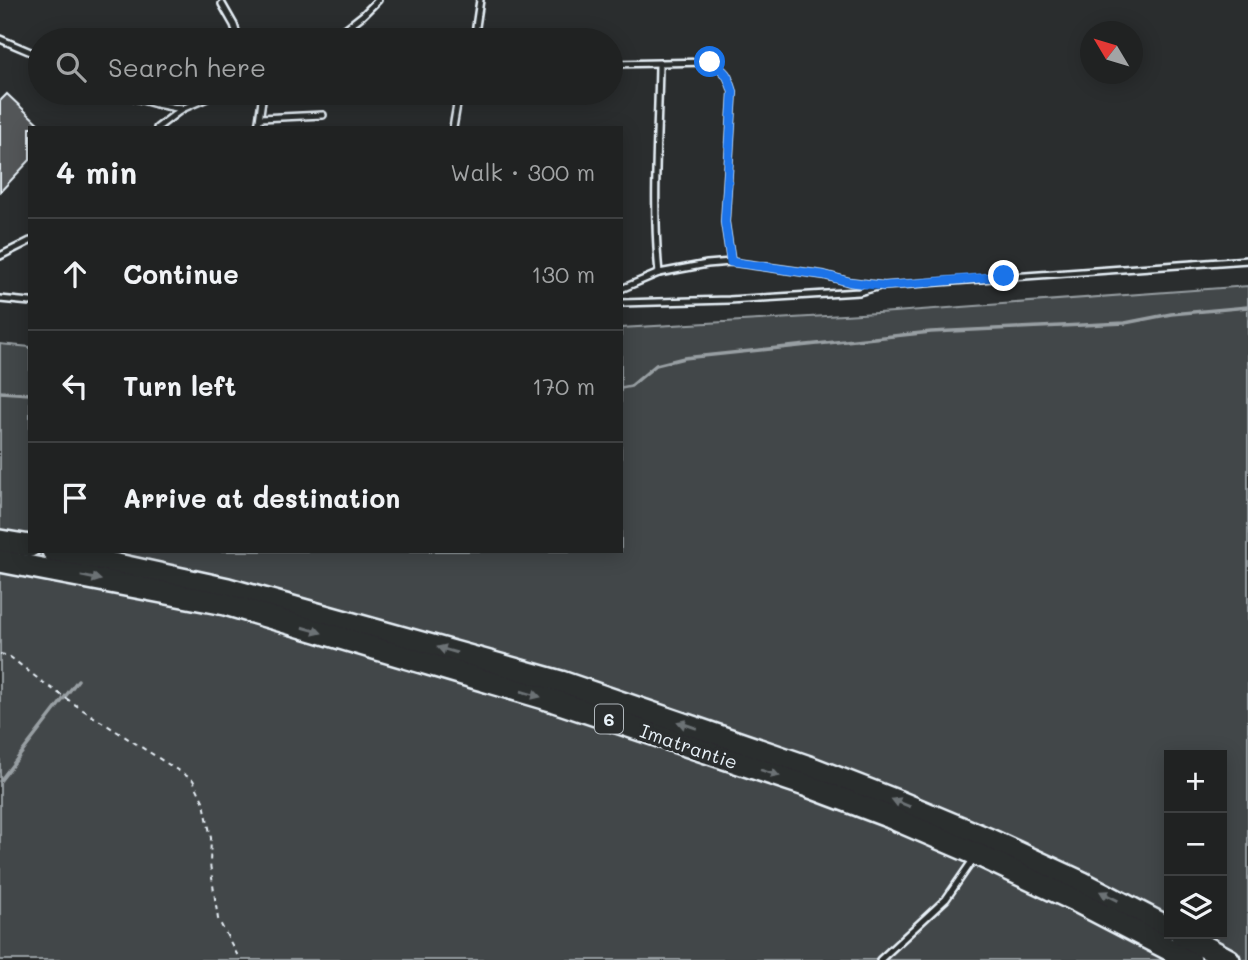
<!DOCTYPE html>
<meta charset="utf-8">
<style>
body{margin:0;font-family:Mali,sans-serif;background:#282a2a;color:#f1f3f6}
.controls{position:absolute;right:21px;bottom:21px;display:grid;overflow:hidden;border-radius:0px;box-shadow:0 4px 18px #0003}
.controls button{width:63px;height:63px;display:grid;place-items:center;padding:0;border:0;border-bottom:2px solid #3d3f40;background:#202222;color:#f1f3f6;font:35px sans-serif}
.compass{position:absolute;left:1080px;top:21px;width:63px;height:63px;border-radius:50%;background:#202222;box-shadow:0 4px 18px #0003;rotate:308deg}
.stop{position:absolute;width:21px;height:21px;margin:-16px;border:5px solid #1a73e8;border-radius:50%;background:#fff}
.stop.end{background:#1a73e8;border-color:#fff;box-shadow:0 2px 7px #0008}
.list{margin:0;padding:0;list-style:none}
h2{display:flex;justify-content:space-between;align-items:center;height:91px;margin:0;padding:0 28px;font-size:30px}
h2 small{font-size:23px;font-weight:400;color:#a2a4a5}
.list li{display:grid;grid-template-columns:46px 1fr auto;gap:21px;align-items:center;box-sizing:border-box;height:112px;padding:0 28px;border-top:2px solid #3d3f40}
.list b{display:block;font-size:26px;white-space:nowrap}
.list em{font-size:23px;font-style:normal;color:#a2a4a5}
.icon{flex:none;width:38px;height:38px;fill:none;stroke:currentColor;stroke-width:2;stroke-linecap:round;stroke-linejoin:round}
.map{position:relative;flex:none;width:1248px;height:960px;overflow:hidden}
.search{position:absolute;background:#202222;box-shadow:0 4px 18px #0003;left:28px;top:28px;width:595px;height:77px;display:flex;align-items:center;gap:18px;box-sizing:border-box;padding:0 24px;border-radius:38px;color:#a2a4a5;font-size:26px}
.panel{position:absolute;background:#202222;box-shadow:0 4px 18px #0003;left:28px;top:126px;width:595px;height:427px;border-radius:0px}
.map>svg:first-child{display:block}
.green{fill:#424648;stroke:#959ca0;stroke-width:2;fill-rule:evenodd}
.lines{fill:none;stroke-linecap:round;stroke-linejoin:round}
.stream{stroke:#989fa3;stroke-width:3.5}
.building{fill:#535759;stroke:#e8f1f8;stroke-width:2}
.lane-casing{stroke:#e8f1f8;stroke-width:10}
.highway-casing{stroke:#e8f1f8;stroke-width:26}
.path{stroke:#e8f1f8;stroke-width:2;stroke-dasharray:5 5;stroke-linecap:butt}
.lane{stroke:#2a2d2e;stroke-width:5}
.highway{stroke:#2a2d2e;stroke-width:21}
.oneway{fill:#6c7275}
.route{stroke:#1a73e8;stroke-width:9}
.labels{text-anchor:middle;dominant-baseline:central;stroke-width:7;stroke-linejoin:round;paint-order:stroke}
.shield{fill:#2a2d2e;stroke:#afb6bb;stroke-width:2}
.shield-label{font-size:18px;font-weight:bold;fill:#e8f1f8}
.street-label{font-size:19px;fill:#e8f1f8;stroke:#2a2d2e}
</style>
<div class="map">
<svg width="1248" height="960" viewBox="0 0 1248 960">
<rect width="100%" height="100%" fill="#2a2d2e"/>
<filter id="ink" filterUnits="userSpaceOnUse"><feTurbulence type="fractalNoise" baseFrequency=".0143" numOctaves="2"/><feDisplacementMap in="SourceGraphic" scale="14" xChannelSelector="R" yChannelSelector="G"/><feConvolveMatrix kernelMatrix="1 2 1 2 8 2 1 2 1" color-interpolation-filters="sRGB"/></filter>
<g filter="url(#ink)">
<path class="green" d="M1248,286V960H0V344L30,347V551H621V328L894,312ZM1169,755H1222V934H1169Z"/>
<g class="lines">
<g class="stream">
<path d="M621,388L631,386L656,365L684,358L931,332L1125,323L1171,314L1248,307"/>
<path d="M0,392L30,394"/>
<path d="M0,781L78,680"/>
</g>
</g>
<path class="building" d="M7,94L43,128H30V160L0,192V101Z"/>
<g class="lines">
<defs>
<g id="lane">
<path d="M222,4L234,25L239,40"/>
<path d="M0,39L40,56"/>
<path d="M331,40L363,15L378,0"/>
<path d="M474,40L480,0"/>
<path d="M611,64L710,62C726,71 728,75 733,92L725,222L731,262"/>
<path d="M118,93L156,104L182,109"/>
<path d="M260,118L323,115"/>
<path d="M157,128L182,109L219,93"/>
<path d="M258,128L263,93"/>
<path d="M453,128L459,93"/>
<path d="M0,256L30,241"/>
<path d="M659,273C652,204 658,134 659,64"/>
<path d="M621,289L659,273L707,264L731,262L824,275L850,282L884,286L1248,260"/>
<path d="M0,299L30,302"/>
<path d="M621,303L729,300L859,292L877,287"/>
<path d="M880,960L946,899L975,857"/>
</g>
<g id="highway">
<path d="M0,541L30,546"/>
<path d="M53,551L228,589L561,682L812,768L897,801L990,840L1083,883L1169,928"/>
<path d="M0,561L225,604L554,701L805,785L890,817L983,857L1074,900L1190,960"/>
<path d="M1181,934L1229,960"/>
</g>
</defs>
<use href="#lane" class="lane-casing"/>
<use href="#highway" class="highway-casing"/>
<path class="path" d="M0,654L9,656L41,681L83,710L193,780L204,803L211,838L210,864L218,919L240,960"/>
<use href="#lane" class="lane"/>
<use href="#highway" class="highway"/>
</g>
<defs><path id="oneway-solid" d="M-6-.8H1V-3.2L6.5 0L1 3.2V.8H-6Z" transform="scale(1.75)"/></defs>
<g class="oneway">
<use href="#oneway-solid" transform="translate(91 578) rotate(11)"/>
<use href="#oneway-solid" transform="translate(312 630) rotate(16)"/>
<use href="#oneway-solid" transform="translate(447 650) rotate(-164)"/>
<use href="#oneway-solid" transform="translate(531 694) rotate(16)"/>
<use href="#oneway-solid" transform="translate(687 725) rotate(-161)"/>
<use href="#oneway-solid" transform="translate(770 773) rotate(18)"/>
<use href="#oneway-solid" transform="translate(901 803) rotate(-158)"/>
<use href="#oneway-solid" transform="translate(1109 896) rotate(-153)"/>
</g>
</g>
<g class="lines" filter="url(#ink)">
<path class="route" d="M710,62C726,71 728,75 733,92L725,222L731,262L824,275L850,282L884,286L1004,276"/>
</g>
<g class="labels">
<rect class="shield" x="595" y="704.5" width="28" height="29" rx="5"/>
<g class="shield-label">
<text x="609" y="719">6</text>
</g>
<g class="street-label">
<text transform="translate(689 746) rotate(19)">Imatrantie</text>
</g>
</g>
</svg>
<div class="controls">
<button>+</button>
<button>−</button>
<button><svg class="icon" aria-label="layers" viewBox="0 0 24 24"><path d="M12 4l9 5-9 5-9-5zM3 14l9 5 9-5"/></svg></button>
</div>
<svg class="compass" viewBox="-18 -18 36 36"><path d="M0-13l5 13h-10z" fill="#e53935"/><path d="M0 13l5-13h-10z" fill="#a2a4a5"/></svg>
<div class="stop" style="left:710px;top:62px"></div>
<div class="stop end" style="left:1004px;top:276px"></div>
<div class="search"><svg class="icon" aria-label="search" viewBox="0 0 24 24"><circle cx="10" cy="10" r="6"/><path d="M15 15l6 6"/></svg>Search here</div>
<section class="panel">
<h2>4 min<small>Walk · 300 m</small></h2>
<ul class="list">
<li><svg class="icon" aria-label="ahead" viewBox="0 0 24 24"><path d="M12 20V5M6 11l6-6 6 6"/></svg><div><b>Continue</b></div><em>130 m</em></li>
<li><svg class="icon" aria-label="left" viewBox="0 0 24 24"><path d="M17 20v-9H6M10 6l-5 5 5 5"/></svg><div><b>Turn left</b></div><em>170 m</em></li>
<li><svg class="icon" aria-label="arrive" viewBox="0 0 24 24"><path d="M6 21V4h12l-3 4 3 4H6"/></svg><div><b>Arrive at destination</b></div></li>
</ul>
</section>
</div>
